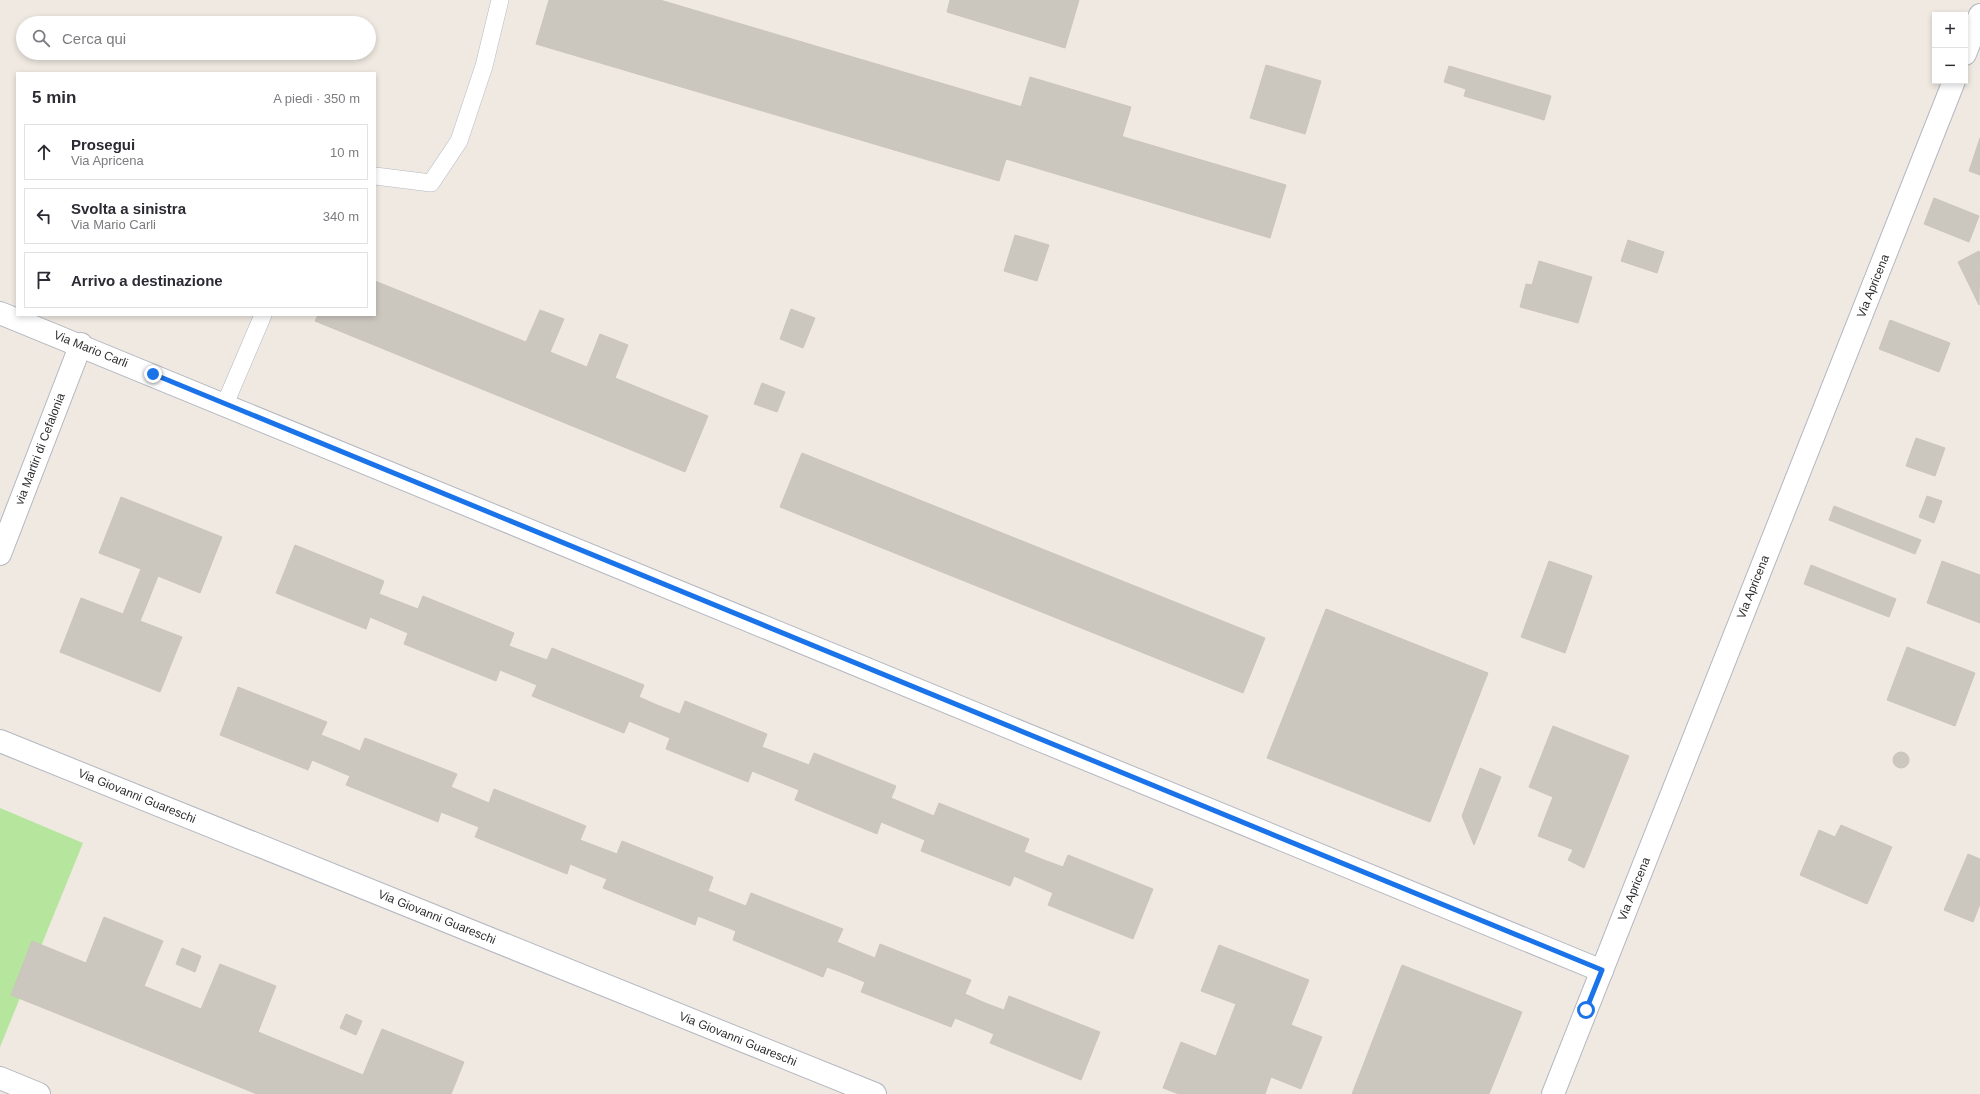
<!DOCTYPE html>
<html lang="it">
<meta charset="utf-8">
<style>
body{margin:0;font-family:Arial,sans-serif;background:#f7f7f7;color:#2b2b33}
.controls{position:absolute;right:12px;top:12px;display:grid;overflow:hidden;border-radius:0px;box-shadow:0 2px 6px #0003}
.controls button{width:36px;height:36px;display:grid;place-items:center;padding:0;border:0;border-bottom:1px solid #e1e1e2;background:#fff;color:#2b2b33;font:20px sans-serif}
.stop{position:absolute;width:12px;height:12px;margin:-9px;border:3px solid #1a73e8;border-radius:50%;background:#fff}
.stop.end{background:#1a73e8;border-color:#fff;box-shadow:0 1px 4px #0008}
.list{margin:0;padding:0;list-style:none}
h2{display:flex;justify-content:space-between;align-items:center;height:52px;margin:0;padding:0 16px;font-size:17px}
h2 small{font-size:13px;font-weight:400;color:#7c7c81}
.list li{display:grid;grid-template-columns:26px 1fr auto;gap:12px;align-items:center;box-sizing:border-box;height:56px;margin:0 8px 8px;padding:0 8px;border:1px solid #e1e1e2;border-radius:0px}
.list b{display:block;font-size:15px;white-space:nowrap}
.list p{margin:0;font-size:13px;white-space:nowrap;color:#7c7c81}
.list em{font-size:13px;font-style:normal;color:#7c7c81}
.icon{flex:none;width:22px;height:22px;fill:none;stroke:currentColor;stroke-width:2;stroke-linecap:round;stroke-linejoin:round}
.map{position:relative;flex:none;width:1980px;height:1094px;overflow:hidden}
.search{position:absolute;background:#fff;box-shadow:0 2px 6px #0003;left:16px;top:16px;width:360px;height:44px;display:flex;align-items:center;gap:10px;box-sizing:border-box;padding:0 14px;border-radius:22px;color:#7c7c81;font-size:15px}
.panel{position:absolute;background:#fff;box-shadow:0 2px 6px #0003;left:16px;top:72px;width:360px;height:244px;border-radius:0px}
.map>svg:first-child{display:block}
.green{fill:#b6e59e}
.building{fill:#cbc7bf;stroke:#cbc5ba}
.lines{fill:none;stroke-linecap:round;stroke-linejoin:round}
.lane-casing{stroke:#b4b7c1;stroke-width:18}
.street-casing{stroke:#b4b7c1;stroke-width:24}
.secondary-casing{stroke:#b4b7c1;stroke-width:24}
.lane{stroke:#fff;stroke-width:17}
.street{stroke:#fff;stroke-width:22}
.secondary{stroke:#fff;stroke-width:22}
.route{stroke:#1a73e8;stroke-width:5}
.labels{text-anchor:middle;dominant-baseline:central;stroke-width:3;stroke-linejoin:round;paint-order:stroke}
.street-label{font-size:12px;fill:#2e2e2e;stroke:#fff}
</style>
<div class="map">
<svg width="1980" height="1094" viewBox="0 0 1980 1094">
<rect width="100%" height="100%" fill="#efe9e1"/>
<path class="green" d="M0,808L83,843L0,1047Z"/>
<g class="building">
<path d="M549,0H660L1286,185L1270,238L1006,159L999,181L536,44Z"/>
<path d="M950,0H1079L1065,48L947,12Z"/>
<path d="M1266,65L1321,81L1305,134L1250,118Z"/>
<path d="M1449,66L1551,96L1544,120L1464,96L1466,89L1444,82Z"/>
<path d="M1030,77L1131,107L1122,137L1021,107Z"/>
<path d="M1980,138V175L1969,171Z"/>
<path d="M1934,198L1979,216L1969,242L1924,224Z"/>
<path d="M1015,235L1049,245L1037,281L1004,271Z"/>
<path d="M1628,240L1664,252L1657,273L1621,261Z"/>
<path d="M1979,251L1980,254L1979,305L1958,262Z"/>
<path d="M1539,261L1592,277L1578,323L1520,307L1526,284L1532,285Z"/>
<path d="M375,281L526,342L540,310L564,319L550,352L587,367L600,334L628,345L615,378L708,416L685,472L315,321L318,315H375Z"/>
<path d="M791,309L815,318L803,348L780,339Z"/>
<path d="M1890,320L1950,343L1939,372L1879,349Z"/>
<path d="M762,383L785,392L777,412L754,404Z"/>
<path d="M1916,438L1945,448L1935,476L1906,466Z"/>
<path d="M802,453L1265,638L1243,693L780,507Z"/>
<path d="M1927,496L1942,501L1934,523L1919,517Z"/>
<path d="M121,497L222,537L200,593L158,576L149,599L140,621L182,637L160,692L60,652L81,598L123,614L141,569L99,553Z"/>
<path d="M1834,506L1921,540L1915,554L1829,520Z"/>
<path d="M295,545L384,581L379,594L418,609L423,596L514,633L509,646L547,660L552,648L644,685L639,697L657,705L680,714L685,701L767,734L762,747L809,765L814,753L896,786L891,798L934,816L939,803L1029,839L1024,852L1044,860L1063,867L1068,855L1153,889L1133,939L1048,905L1053,893L1014,876L1010,886L921,851L925,840L881,822L877,834L795,800L799,790L752,771L748,782L666,749L670,738L629,721L624,733L532,696L537,685L500,670L496,681L404,644L408,633L370,617L366,629L276,593Z"/>
<path d="M1549,561L1592,576L1565,653L1521,637Z"/>
<path d="M1942,561L1980,575V623L1927,603Z"/>
<path d="M1811,565L1896,599L1889,617L1804,584Z"/>
<path d="M1326,609L1488,673L1430,822L1267,758Z"/>
<path d="M1907,647L1975,673L1955,726L1887,700Z"/>
<path d="M238,687L327,722L321,735L344,744L360,751L365,738L457,774L451,787L489,803L494,789L586,826L580,840L617,854L622,841L713,877L708,891L746,906L751,893L843,929L837,942L875,958L880,944L971,980L965,994L985,1003L1004,1010L1009,996L1100,1032L1081,1080L990,1043L994,1034L955,1018L951,1027L861,992L865,982L846,974L827,967L823,977L733,940L736,931L698,916L695,925L603,888L607,879L589,872L570,864L567,874L475,837L479,827L441,812L438,822L346,785L350,776L312,760L308,770L220,735Z"/>
<path d="M1553,726L1629,756L1589,856L1538,836L1553,797L1529,787Z"/>
<circle cx="1901" cy="760" r="8"/>
<path d="M1480,768L1501,777L1474,845L1462,816Z"/>
<path d="M1841,825L1892,847L1867,904L1800,875L1819,830L1835,837Z"/>
<path d="M1573,850L1589,856L1584,868L1568,860Z"/>
<path d="M1968,854L1980,859V904L1973,922L1944,910Z"/>
<path d="M104,917L163,941L144,986L201,1009L220,964L276,986L258,1032L363,1075L382,1029L464,1062L451,1094H257L11,995L32,941L86,963Z"/>
<path d="M1219,945L1309,980L1291,1025L1322,1037L1301,1089L1271,1077L1265,1094H1179L1163,1088L1181,1042L1216,1056L1236,1004L1201,991Z"/>
<path d="M182,948L201,956L195,972L176,964Z"/>
<path d="M1402,965L1522,1012L1489,1094H1352Z"/>
<path d="M346,1014L362,1021L356,1035L340,1028Z"/>
</g>
<g class="lines">
<defs>
<g id="lane">
<path d="M375,176L431,183L459,141L484,66L500,0"/>
<path d="M225,404L263,315"/>
</g>
<g id="street">
<path d="M0,554L81,344"/>
<path d="M0,741L875,1094"/>
<path d="M0,1078L39,1094"/>
</g>
<g id="secondary">
<path d="M1965,54L1980,15"/>
<path d="M0,313L1602,971"/>
<path d="M1553,1094L1954,81"/>
</g>
</defs>
<use href="#lane" class="lane-casing"/>
<use href="#street" class="street-casing"/>
<use href="#secondary" class="secondary-casing"/>
<use href="#lane" class="lane"/>
<use href="#street" class="street"/>
<use href="#secondary" class="secondary"/>
</g>
<g class="lines">
<path class="route" d="M153,374L1602,970L1586,1010"/>
</g>
<g class="labels">
<g class="street-label">
<text transform="translate(1873 286) rotate(-68)">Via Apricena</text>
<text transform="translate(91 349) rotate(22)">Via Mario Carli</text>
<text transform="translate(40 449) rotate(-69)">via Martiri di Cefalonia</text>
<text transform="translate(1753 587) rotate(-68)">Via Apricena</text>
<text transform="translate(137 796) rotate(22)">Via Giovanni Guareschi</text>
<text transform="translate(1634 889) rotate(-68)">Via Apricena</text>
<text transform="translate(437 917) rotate(22)">Via Giovanni Guareschi</text>
<text transform="translate(738 1039) rotate(22)">Via Giovanni Guareschi</text>
</g>
</g>
</svg>
<div class="controls">
<button>+</button>
<button>−</button>
</div>
<div class="stop" style="left:1586px;top:1010px"></div>
<div class="stop end" style="left:153px;top:374px"></div>
<div class="search"><svg class="icon" aria-label="search" viewBox="0 0 24 24"><circle cx="10" cy="10" r="6"/><path d="M15 15l6 6"/></svg>Cerca qui</div>
<section class="panel">
<h2>5 min<small>A piedi · 350 m</small></h2>
<ul class="list">
<li><svg class="icon" aria-label="ahead" viewBox="0 0 24 24"><path d="M12 20V5M6 11l6-6 6 6"/></svg><div><b>Prosegui</b><p>Via Apricena</p></div><em>10 m</em></li>
<li><svg class="icon" aria-label="left" viewBox="0 0 24 24"><path d="M17 20v-9H6M10 6l-5 5 5 5"/></svg><div><b>Svolta a sinistra</b><p>Via Mario Carli</p></div><em>340 m</em></li>
<li><svg class="icon" aria-label="arrive" viewBox="0 0 24 24"><path d="M6 21V4h12l-3 4 3 4H6"/></svg><div><b>Arrivo a destinazione</b></div></li>
</ul>
</section>
</div>
